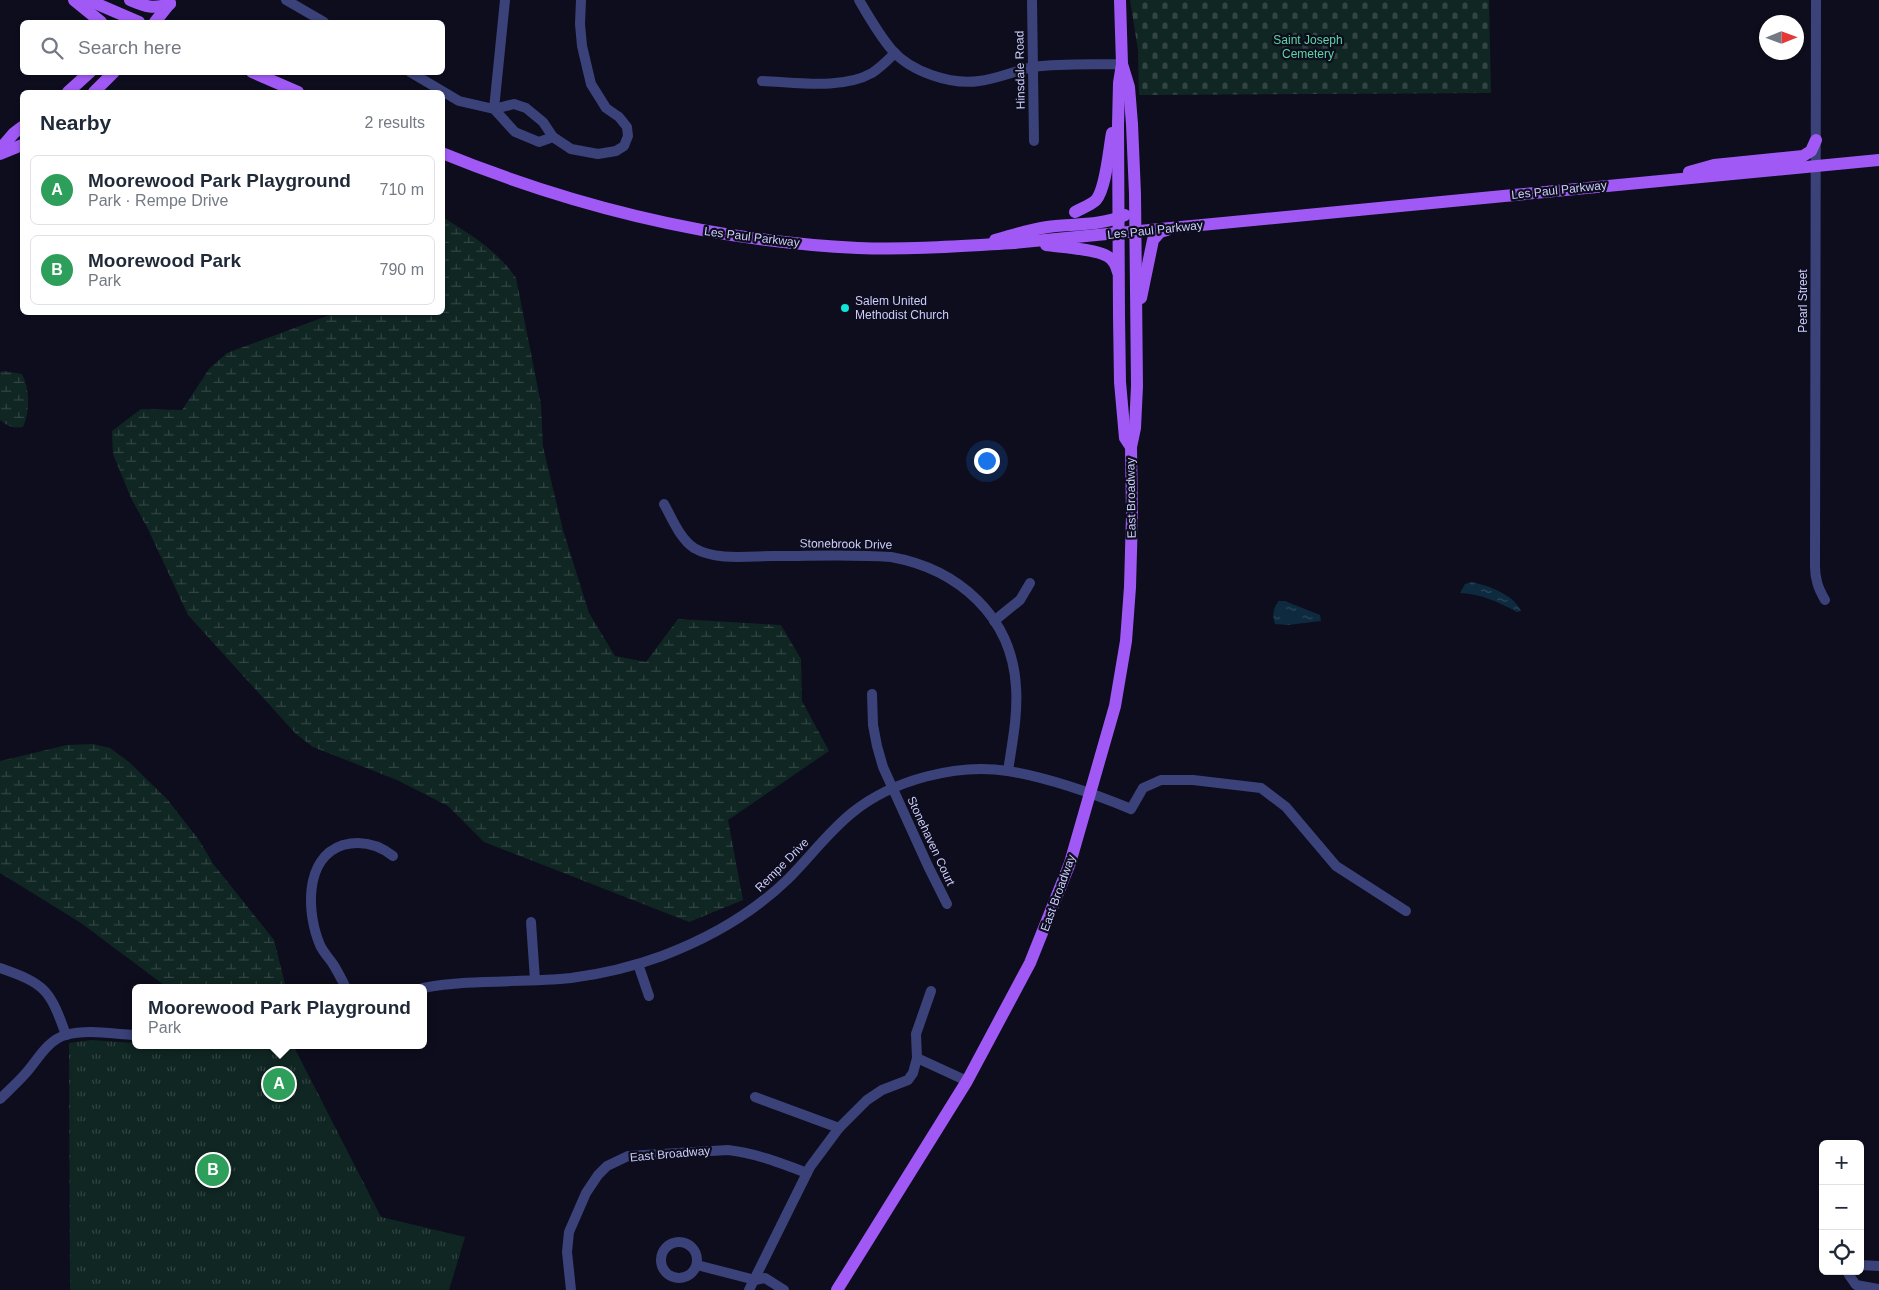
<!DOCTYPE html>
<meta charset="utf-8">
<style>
body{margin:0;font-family:Arial,sans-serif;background:#f2f2f3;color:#1f2937}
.controls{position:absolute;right:15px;bottom:15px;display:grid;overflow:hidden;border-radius:8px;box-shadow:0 1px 4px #0004}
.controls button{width:45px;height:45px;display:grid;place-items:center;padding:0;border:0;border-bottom:1px solid #e0e1e3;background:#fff;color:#1f2937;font:25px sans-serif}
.compass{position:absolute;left:1759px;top:15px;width:45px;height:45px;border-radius:50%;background:#fff;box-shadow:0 1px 4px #0004;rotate:89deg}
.you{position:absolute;left:986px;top:460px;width:18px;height:18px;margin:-12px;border:4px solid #fff;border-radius:50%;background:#1a73e8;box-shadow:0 0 0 8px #1a73e833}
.badge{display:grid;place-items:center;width:32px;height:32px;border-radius:50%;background:#177e7f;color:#fff;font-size:16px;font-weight:700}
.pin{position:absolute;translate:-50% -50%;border:2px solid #fff;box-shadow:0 1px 5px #0006}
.popup{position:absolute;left:132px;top:984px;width:295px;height:65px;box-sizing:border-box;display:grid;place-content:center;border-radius:8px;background:#fff;filter:drop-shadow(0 1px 4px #0005);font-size:16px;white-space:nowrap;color:#747a83}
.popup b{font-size:19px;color:#1f2937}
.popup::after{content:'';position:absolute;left:50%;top:100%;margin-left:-10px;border:10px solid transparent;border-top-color:#fff}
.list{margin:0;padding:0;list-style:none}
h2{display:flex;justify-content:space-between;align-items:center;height:65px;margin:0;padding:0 20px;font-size:21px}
h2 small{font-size:16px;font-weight:400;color:#747a83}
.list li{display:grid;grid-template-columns:32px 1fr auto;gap:15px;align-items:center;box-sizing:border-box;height:70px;margin:0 10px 10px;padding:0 10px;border:1px solid #e0e1e3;border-radius:8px}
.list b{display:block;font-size:19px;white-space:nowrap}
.list p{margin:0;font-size:16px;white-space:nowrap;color:#747a83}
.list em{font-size:16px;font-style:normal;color:#747a83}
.icon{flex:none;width:28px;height:28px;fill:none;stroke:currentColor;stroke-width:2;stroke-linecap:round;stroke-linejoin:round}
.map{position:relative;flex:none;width:1879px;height:1290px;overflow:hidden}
.search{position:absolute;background:#fff;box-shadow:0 1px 4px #0004;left:20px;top:20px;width:425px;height:55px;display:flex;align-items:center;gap:12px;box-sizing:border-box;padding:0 18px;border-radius:8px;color:#747a83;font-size:19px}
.panel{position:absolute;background:#fff;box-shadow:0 1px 4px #0004;left:20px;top:90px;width:425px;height:225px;border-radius:8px}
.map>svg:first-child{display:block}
.wetland{fill:url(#wetland-marsh)}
.cemetery{fill:url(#cemetery-stones)}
.park{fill:url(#park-tufts)}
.water{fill:url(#water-ripples)}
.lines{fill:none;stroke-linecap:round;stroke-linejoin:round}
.minor{stroke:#3b4279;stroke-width:10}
.major{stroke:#a159f5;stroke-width:12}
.poi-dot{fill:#0ee6d8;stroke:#0d0d1d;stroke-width:2}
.labels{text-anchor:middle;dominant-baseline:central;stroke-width:4.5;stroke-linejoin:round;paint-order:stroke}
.park-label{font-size:12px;fill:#5dd6a4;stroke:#0d0d1d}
.street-label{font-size:12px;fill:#cccefc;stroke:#0d0d1d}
.poi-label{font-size:12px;fill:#cccefc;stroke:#0d0d1d;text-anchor:start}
</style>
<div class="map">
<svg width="1879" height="1290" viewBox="0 0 1879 1290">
<defs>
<pattern id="wetland-marsh" width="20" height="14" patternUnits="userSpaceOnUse" patternTransform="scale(1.25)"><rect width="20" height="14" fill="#102622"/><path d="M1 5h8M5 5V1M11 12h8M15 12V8" fill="none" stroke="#324443"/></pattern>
<pattern id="cemetery-stones" width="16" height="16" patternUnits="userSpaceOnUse" patternTransform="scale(1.25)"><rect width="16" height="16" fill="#102622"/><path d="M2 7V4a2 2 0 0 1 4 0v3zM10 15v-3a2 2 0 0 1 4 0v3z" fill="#324443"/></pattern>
<pattern id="park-tufts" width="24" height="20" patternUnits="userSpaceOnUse" patternTransform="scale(1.25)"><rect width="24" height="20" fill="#102622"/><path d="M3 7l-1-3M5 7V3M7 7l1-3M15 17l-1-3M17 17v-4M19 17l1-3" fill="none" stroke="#324443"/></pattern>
<pattern id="water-ripples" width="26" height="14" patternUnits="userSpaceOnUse" patternTransform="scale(1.25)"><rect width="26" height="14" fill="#0e2a3f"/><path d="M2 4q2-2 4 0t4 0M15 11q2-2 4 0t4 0" fill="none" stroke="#30485c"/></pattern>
</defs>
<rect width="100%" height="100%" fill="#0d0d1d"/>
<g class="wetland">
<path d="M443,217C472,236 495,248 516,278L541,404L543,447L563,530L589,613L615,656L646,662L678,619L781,625L801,659L802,701L829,751L728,820L743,900L689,922L484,842L448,806L397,780L313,747L296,734L188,615L147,527L131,498L113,454L112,431L141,409L182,410L209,369L227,353L335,313L442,312Z"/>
<path d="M4,371L22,374C30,389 30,412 23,427C13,429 8,426 0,420V372Z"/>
<path d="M93,744L110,748L129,762L167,799L199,840L214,865L274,940L286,988H168L81,923L0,873V761L67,745Z"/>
</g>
<path class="cemetery" d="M1130,0H1489L1491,93L1139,95L1138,50Z"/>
<path class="park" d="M91,1040L135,1043V1045H293L381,1217L465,1237L449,1290H70L69,1043Z"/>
<g class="water">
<path d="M1472,582C1489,586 1513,594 1521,611L1517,612C1498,602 1482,594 1460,593L1465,584Z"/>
<path d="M1279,601H1285L1320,615L1321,621L1288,625L1275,624C1272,616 1273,607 1279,601Z"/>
</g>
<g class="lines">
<g class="minor">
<path d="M286,0L324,22"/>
<path d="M505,0L494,109L515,132L539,142L553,137"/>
<path d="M859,0C869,17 879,35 892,50C911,72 951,85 979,81C998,79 1016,70 1034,67C1063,63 1093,65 1122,64"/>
<path d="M1032,0L1034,141"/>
<path d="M1816,0L1815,566C1815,579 1818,588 1825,600"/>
<path d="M410,72L459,101L494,109L514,104L526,108L543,122L553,137L571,149L598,154L616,151L624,146L628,136L627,127L619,117L606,108L591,84L582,46L580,24L581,0"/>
<path d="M762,81C795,82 842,90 872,73C880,68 888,60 895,53"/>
<path d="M664,504C672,518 680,539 694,548C716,561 749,556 773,556C812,556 852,554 891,557C958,569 1012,616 1016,687C1018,715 1012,744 1008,771"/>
<path d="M994,621L1020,600L1030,583"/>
<path d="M872,694L873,725L877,746L883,767L928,866L947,904"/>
<path d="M531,922L535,980"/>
<path d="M638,964L649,996"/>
<path d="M0,968C46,984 50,990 66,1035"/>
<path d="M346,988C342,980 338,972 333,964C329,958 323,952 320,945C307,915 303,858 343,845C362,840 379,845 393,856"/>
<path d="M423,988C471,979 522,983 571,978C602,974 632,967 662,956C707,939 753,913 788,879C810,857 829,831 853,812C893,780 957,763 1008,771C1050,778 1092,793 1131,809L1143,788L1161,780H1193L1261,788L1286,807L1336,866L1406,911"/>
<path d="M931,991L916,1034L917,1058L967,1081"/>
<path d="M755,1097L839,1128"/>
<path d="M0,1099C8,1091 17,1083 25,1074C37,1061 47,1040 66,1035C87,1029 113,1034 135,1035"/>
<circle cx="679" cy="1260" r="18"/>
<path d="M697,1265L755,1280L765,1278L784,1290"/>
<path d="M1860,1265L1879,1266"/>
<path d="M1851,1271L1849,1275L1856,1285L1879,1289"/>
<path d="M571,1290L567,1252L569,1232L586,1193L598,1175L607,1166L628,1156L728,1150C755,1153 781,1163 807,1173"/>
<path d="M749,1290L810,1167L839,1128L867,1100L882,1090L908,1080L913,1073L917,1058"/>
</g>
<g class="major">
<path d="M74,0L101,22"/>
<path d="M88,0L139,22"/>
<path d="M130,0C146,7 153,9 170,4"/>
<path d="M1120,0L1122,64L1119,83L1118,125L1119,316L1120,382L1125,438L1131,447"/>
<path d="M155,22L170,3"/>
<path d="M252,72L298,92"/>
<path d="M68,92L90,72"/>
<path d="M94,92L114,72"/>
<path d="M0,149L14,133L22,127"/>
<path d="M442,153C577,208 713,241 858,248C910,250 962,246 1014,243L1879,160"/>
<path d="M0,154L22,145"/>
<path d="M1689,172L1714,165L1803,156L1811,151L1816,140"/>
<path d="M1075,212C1082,208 1091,205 1096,200C1106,189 1109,148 1112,133"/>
<path d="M995,240C1015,234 1035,228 1056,226C1079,224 1103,225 1125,215"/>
<path d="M1046,245C1060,247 1096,249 1107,256C1113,259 1116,265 1118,272"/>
<path d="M1141,298L1153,240L1160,232L1167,230"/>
<path d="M837,1290L967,1081L1030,963L1070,863L1115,706L1126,641L1130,587L1132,515L1131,447L1135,428L1137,386L1135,194L1132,124L1129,87L1122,64"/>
</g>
</g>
<circle class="poi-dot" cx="845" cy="308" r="5"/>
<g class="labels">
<g class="park-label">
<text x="1308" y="40">Saint Joseph<tspan x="1308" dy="14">Cemetery</tspan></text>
</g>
<g class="street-label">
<text transform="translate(1020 70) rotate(-91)">Hinsdale Road</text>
<text transform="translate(1559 190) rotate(-6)">Les Paul Parkway</text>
<text transform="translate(1155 230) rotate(-6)">Les Paul Parkway</text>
<text transform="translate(752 237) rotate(7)">Les Paul Parkway</text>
<text transform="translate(1803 301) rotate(-90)">Pearl Street</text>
<text transform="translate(1131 498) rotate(-91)">East Broadway</text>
<text transform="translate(846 544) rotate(1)">Stonebrook Drive</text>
<text transform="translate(931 841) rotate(65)">Stonehaven Court</text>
<text transform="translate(782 865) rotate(-45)">Rempe Drive</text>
<text transform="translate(1058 893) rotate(-70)">East Broadway</text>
<text transform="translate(670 1154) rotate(-5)">East Broadway</text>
</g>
<g class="poi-label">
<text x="855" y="301">Salem United<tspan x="855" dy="14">Methodist Church</tspan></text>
</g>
</g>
</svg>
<div class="controls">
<button>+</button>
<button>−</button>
<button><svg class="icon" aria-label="locate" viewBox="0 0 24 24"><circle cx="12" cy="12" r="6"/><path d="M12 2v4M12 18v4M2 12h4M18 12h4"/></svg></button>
</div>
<svg class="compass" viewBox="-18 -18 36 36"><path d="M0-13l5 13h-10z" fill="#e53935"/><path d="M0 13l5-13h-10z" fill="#747a83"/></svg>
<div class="you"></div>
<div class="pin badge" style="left:279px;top:1084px;background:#2e9e5b">A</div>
<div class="popup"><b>Moorewood Park Playground</b>Park</div>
<div class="pin badge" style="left:213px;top:1170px;background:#2e9e5b">B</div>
<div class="search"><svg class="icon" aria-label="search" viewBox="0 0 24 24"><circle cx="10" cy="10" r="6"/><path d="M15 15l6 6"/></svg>Search here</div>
<section class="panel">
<h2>Nearby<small>2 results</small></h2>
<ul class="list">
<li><span class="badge" style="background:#2e9e5b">A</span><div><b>Moorewood Park Playground</b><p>Park · Rempe Drive</p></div><em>710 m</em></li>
<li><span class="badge" style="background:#2e9e5b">B</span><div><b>Moorewood Park</b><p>Park</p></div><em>790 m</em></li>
</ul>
</section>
</div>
